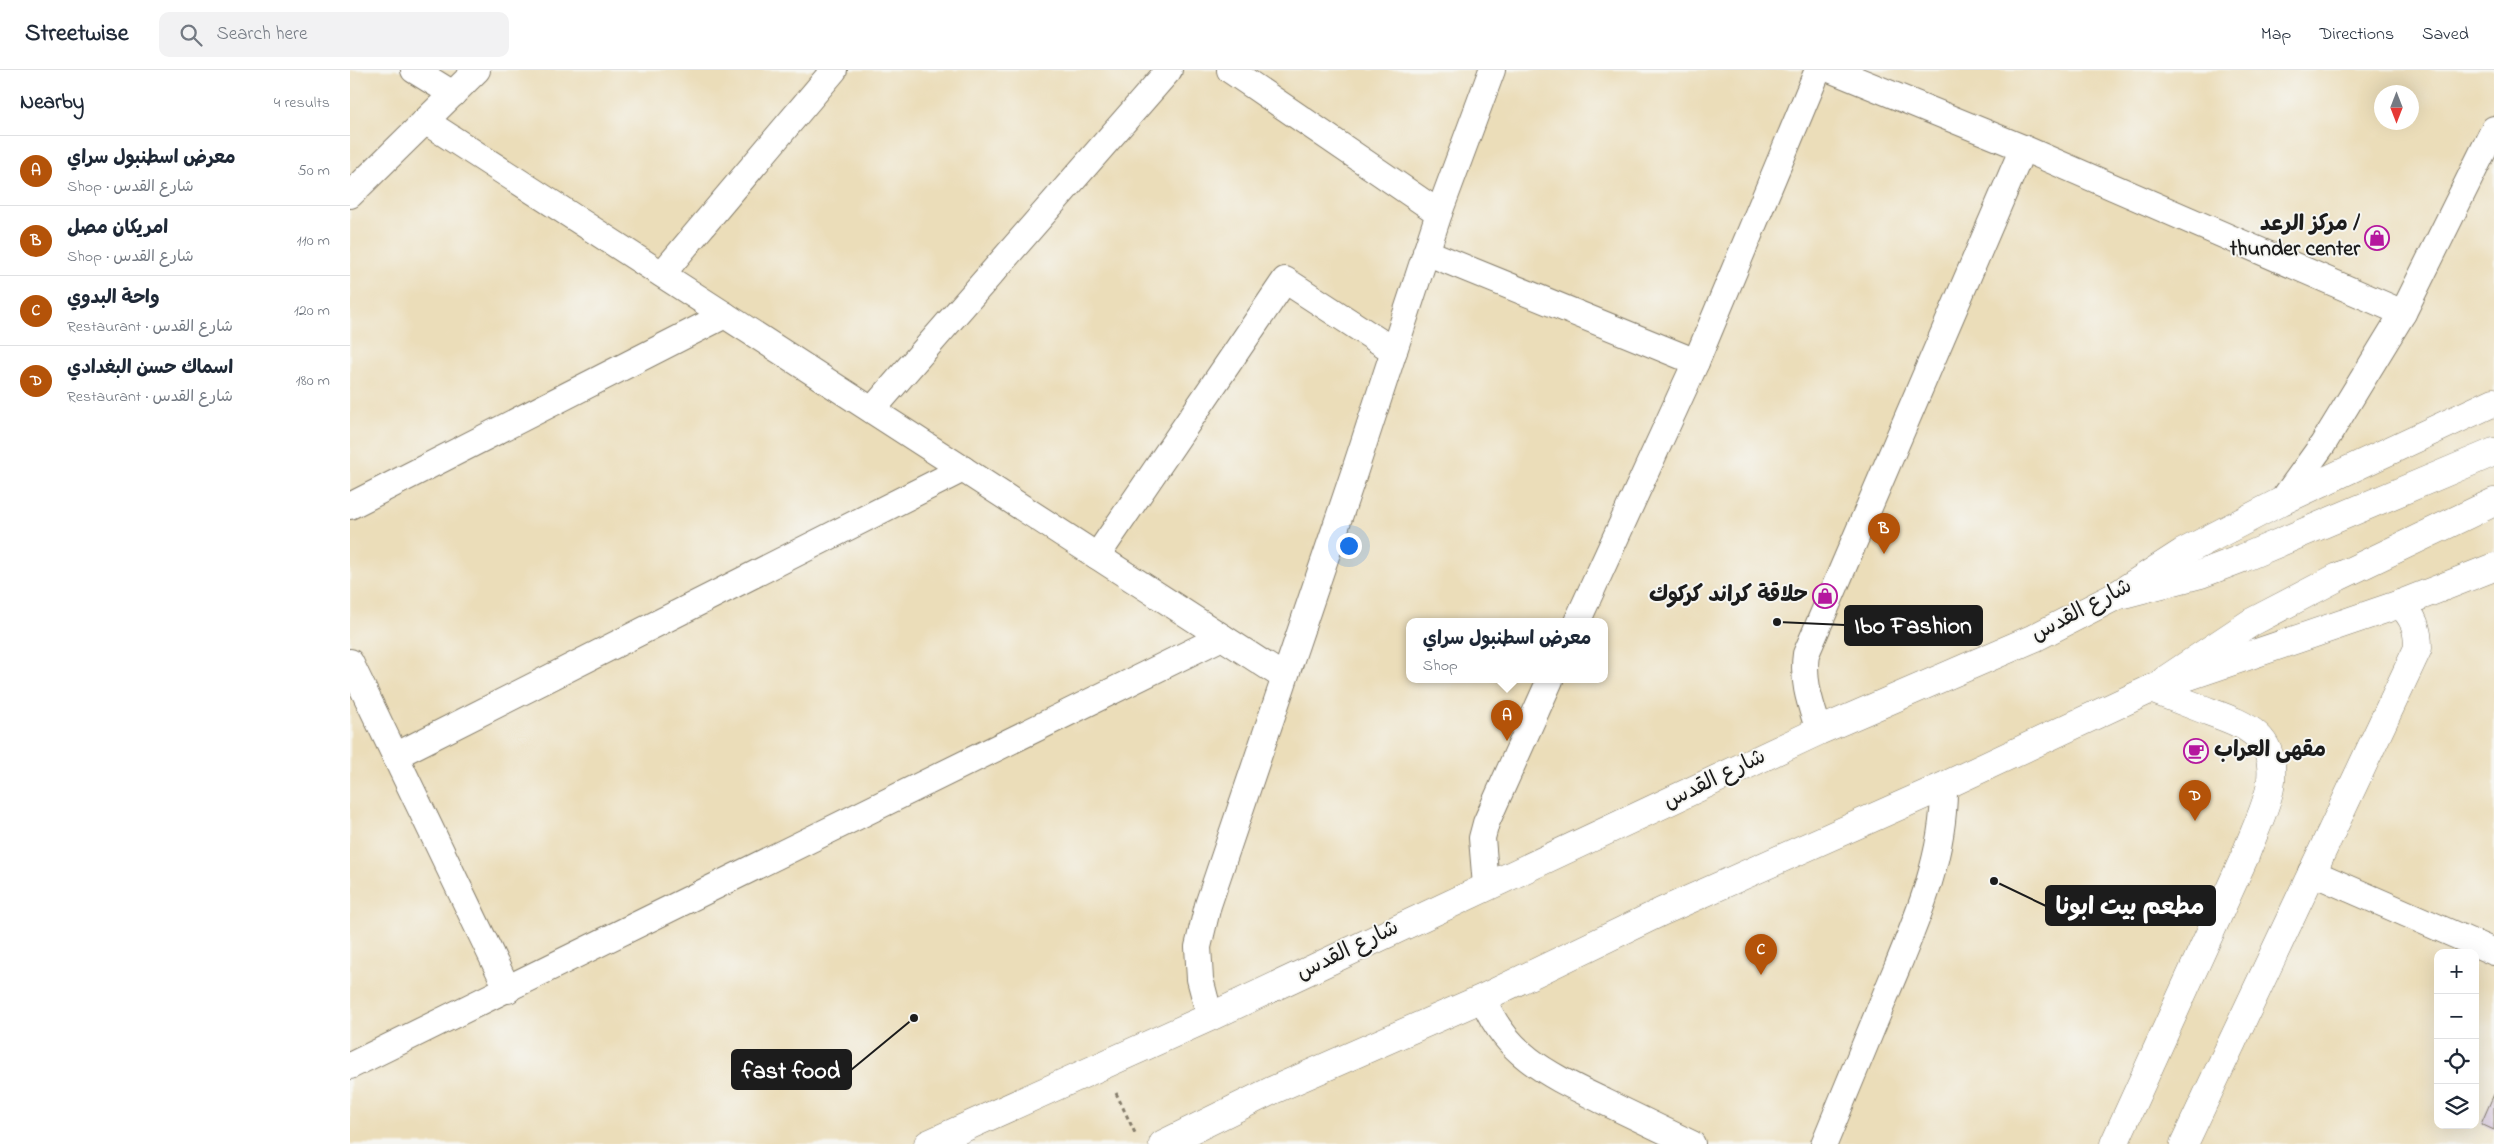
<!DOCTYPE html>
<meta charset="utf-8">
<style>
body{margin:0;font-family:"Indie Flower","Playpen Sans Arabic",sans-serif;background:#f2f2f3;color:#1f2937}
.controls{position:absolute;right:15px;bottom:15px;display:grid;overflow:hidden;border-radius:10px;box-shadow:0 5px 20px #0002}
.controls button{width:45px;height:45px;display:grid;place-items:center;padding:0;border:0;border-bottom:1px solid #e0e1e3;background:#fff;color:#1f2937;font:25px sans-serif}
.compass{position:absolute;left:2024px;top:15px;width:45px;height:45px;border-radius:50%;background:#fff;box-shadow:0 5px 20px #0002;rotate:180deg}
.you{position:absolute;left:998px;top:475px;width:18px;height:18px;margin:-12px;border:4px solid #fff;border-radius:50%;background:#1a73e8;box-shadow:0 0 0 8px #1a73e833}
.badge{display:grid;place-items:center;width:32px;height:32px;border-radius:50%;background:#b45309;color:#fff;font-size:16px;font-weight:700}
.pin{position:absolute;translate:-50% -41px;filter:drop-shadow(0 1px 2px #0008)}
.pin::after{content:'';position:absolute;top:26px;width:18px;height:15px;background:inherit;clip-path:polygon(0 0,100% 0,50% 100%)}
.popup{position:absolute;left:1056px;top:548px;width:202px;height:65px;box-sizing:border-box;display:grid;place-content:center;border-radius:10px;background:#fff;filter:drop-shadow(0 1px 4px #0005);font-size:16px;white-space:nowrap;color:#747a83}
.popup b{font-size:19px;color:#1f2937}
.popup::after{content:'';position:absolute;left:50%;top:100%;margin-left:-10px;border:10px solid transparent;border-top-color:#fff}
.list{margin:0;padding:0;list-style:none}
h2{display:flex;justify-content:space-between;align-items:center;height:65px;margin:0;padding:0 20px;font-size:21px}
h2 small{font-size:16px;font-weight:400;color:#747a83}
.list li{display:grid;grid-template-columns:32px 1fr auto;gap:15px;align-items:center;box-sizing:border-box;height:70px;padding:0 20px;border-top:1px solid #e0e1e3}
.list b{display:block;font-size:19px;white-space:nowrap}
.list p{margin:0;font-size:16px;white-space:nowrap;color:#747a83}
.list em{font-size:16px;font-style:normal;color:#747a83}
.icon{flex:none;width:28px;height:28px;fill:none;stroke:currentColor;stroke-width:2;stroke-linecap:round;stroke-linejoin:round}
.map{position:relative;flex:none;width:2144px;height:1074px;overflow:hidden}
header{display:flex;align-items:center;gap:30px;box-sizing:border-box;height:70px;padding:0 25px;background:#fff;border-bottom:1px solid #e0e1e3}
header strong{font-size:24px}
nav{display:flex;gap:28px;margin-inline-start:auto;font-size:18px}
.search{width:350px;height:45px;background:#f2f2f3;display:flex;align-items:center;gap:12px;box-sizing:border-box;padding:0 18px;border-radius:10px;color:#747a83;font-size:19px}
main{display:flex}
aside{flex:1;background:#fff}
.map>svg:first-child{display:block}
.building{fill:#c0a6ce}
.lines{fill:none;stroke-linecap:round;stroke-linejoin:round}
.street-casing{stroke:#847c6a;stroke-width:28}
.secondary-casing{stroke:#847c6a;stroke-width:29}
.primary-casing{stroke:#847c6a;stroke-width:29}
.path{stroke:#847c6a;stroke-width:3;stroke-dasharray:4 4;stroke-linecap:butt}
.street{stroke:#fff;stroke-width:26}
.secondary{stroke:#fff;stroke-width:28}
.primary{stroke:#fff;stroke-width:28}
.labels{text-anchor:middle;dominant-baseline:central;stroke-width:4;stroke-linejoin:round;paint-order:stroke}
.poi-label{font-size:22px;font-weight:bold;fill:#1c1c1c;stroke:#f6f6f2;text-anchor:end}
.street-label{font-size:22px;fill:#1c1c1c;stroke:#f6f6f2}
.leader{fill:none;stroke:#1c1c1c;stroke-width:2}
.callout-dot{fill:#1c1c1c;stroke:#f6f6f2;stroke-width:2}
.callout{fill:#1c1c1c;stroke:#1c1c1c;stroke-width:2}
.callout-label{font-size:24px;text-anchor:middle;font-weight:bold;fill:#fff}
</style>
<header>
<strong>Streetwise</strong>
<div class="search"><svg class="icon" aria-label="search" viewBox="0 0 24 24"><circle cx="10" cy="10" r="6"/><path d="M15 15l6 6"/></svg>Search here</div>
<nav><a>Map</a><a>Directions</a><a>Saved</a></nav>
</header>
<main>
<aside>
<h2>Nearby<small>4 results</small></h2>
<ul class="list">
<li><span class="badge">A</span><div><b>معرض اسطنبول سراي</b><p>Shop · شارع القدس</p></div><em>50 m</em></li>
<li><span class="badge">B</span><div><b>امريكان مصل</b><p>Shop · شارع القدس</p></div><em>110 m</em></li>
<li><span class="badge">C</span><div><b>واحة البدوي</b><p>Restaurant · شارع القدس</p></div><em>120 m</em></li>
<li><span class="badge">D</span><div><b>اسماك حسن البغدادي</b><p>Restaurant · شارع القدس</p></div><em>180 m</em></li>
</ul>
</aside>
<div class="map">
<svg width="2144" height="1074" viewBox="0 0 2144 1074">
<rect width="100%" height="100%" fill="#f6f6f2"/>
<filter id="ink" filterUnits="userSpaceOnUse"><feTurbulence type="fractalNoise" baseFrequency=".02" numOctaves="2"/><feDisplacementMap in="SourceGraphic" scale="10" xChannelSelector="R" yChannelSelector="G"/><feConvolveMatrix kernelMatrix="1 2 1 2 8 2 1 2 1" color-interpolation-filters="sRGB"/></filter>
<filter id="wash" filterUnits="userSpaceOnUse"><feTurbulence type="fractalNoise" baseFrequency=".0096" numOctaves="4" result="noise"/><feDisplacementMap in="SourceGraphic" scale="20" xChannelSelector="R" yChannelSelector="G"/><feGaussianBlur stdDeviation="1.12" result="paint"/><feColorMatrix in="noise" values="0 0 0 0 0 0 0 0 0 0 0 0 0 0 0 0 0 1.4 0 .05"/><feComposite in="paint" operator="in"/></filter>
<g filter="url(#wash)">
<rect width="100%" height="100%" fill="#ebddb9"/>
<g id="blocks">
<path class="building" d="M2144,1024V1060L2131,1054Z"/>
</g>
</g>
<g filter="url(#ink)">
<use href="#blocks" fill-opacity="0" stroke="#847c6a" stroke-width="1"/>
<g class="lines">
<defs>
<g id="street">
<path d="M64,0L103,24"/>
<path d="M880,0L1089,143"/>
<path d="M1482,0L1673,78L2053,243"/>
<path d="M75,51L934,607"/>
<path d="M0,125L127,0"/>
<path d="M1076,182L1346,292"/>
<path d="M312,204L484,0"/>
<path d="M522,340L819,0"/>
<path d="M1932,431L1973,374L2053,243L2144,59"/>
<path d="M0,436L375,245"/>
<path d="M747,486L935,210L1044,281"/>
<path d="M1227,552L1346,292L1468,0"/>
<path d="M0,592L158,920"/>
<path d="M1469,661C1461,635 1452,612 1456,584L1673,78"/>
<path d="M45,686L613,399"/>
<path d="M1961,802L2144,882"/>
<path d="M1136,816L1132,768L1136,753L1200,610"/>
<path d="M1133,928C1156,987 1202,1006 1255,1032C1284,1046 1313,1060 1342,1074"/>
<path d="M860,947L850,909L848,877L858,835L1004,403L1089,143L1142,0"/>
<path d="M0,996L872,567"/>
<path d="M1474,1074C1495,1022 1517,971 1538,919C1565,854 1595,788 1594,716"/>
</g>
<g id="secondary">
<path d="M1770,525L1851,504L1893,488L2144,382"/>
<path d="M1815,610L1902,552L1988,507L2144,432"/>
<path d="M1764,1074L1895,786C1903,764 1915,741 1920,718C1929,665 1896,655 1855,640C1837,633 1819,626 1801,619"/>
<path d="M1834,1074L2068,578C2068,559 2064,547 2050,534"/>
</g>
<g id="primary">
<path d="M578,1074L860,947L1469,661L1684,568L1762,528L1832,483L1932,431L2144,332"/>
<path d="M813,1074L921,1021L1133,928L1311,842L1594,716L1801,619L2050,534L2144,497"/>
</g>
</defs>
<use href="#street" class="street-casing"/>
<use href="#secondary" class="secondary-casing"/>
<use href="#primary" class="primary-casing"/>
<path class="path" d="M766,1023L785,1063"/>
<use href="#street" class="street"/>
<use href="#secondary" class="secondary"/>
<use href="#primary" class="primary"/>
</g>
</g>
<defs>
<symbol id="shop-ring" viewBox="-11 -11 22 22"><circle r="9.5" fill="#f6f6f2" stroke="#b5179e" stroke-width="1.5"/><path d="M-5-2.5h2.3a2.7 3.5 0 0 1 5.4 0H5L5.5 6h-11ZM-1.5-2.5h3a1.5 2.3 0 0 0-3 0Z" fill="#b5179e"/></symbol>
<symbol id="cafe-ring" viewBox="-11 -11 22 22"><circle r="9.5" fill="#f6f6f2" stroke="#b5179e" stroke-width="1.5"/><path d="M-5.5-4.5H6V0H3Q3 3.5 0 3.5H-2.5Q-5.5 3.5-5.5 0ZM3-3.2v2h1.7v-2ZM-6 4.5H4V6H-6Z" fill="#b5179e"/></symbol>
</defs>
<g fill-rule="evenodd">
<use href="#shop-ring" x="2013" y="154" width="28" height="28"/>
<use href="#shop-ring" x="1461" y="512" width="28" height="28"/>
<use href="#cafe-ring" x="1832" y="667" width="28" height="28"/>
</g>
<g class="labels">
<g class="poi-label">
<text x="2010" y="155">مركز الرعد /<tspan x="2010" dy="25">thunder center</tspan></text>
<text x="1458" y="526">حلاقة كراند كركوك</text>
<text x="1864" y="681" text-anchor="start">مقهى العراب</text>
</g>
<g class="street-label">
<text transform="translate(1732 541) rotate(-28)">شارع القدس</text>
<text transform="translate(1365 710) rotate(-26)">شارع القدس</text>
<text transform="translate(998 881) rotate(-26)">شارع القدس</text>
</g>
</g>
<path class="leader" d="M1427 552L1495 555M1644 811L1696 836M564 948L501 1000"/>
<g class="callout-dot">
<circle cx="1427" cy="552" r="5"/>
<circle cx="1644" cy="811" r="5"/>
<circle cx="564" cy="948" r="5"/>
</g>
<g class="callout">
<rect x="1495" y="536" width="137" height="39" rx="5"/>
<rect x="1696" y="816" width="169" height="39" rx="5"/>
<rect x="382" y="980" width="119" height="39" rx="5"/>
</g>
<g class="callout-label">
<text x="1563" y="563">Ibo Fashion</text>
<text x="1780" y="844">مطعم بيت ابونا</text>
<text x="441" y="1008">fast food</text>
</g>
</svg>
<div class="controls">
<button>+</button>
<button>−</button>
<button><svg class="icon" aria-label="locate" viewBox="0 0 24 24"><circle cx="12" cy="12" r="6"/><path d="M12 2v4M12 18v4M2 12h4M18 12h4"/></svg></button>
<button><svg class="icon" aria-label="layers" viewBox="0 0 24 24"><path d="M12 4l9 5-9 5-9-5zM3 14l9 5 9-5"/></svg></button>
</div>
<svg class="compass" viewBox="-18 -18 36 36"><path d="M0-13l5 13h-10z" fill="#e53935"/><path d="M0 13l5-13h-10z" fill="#747a83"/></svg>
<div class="you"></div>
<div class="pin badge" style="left:1157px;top:671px">A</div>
<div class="popup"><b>معرض اسطنبول سراي</b>Shop</div>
<div class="pin badge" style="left:1534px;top:484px">B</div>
<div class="pin badge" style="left:1411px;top:905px">C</div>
<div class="pin badge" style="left:1845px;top:751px">D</div>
</div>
</main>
